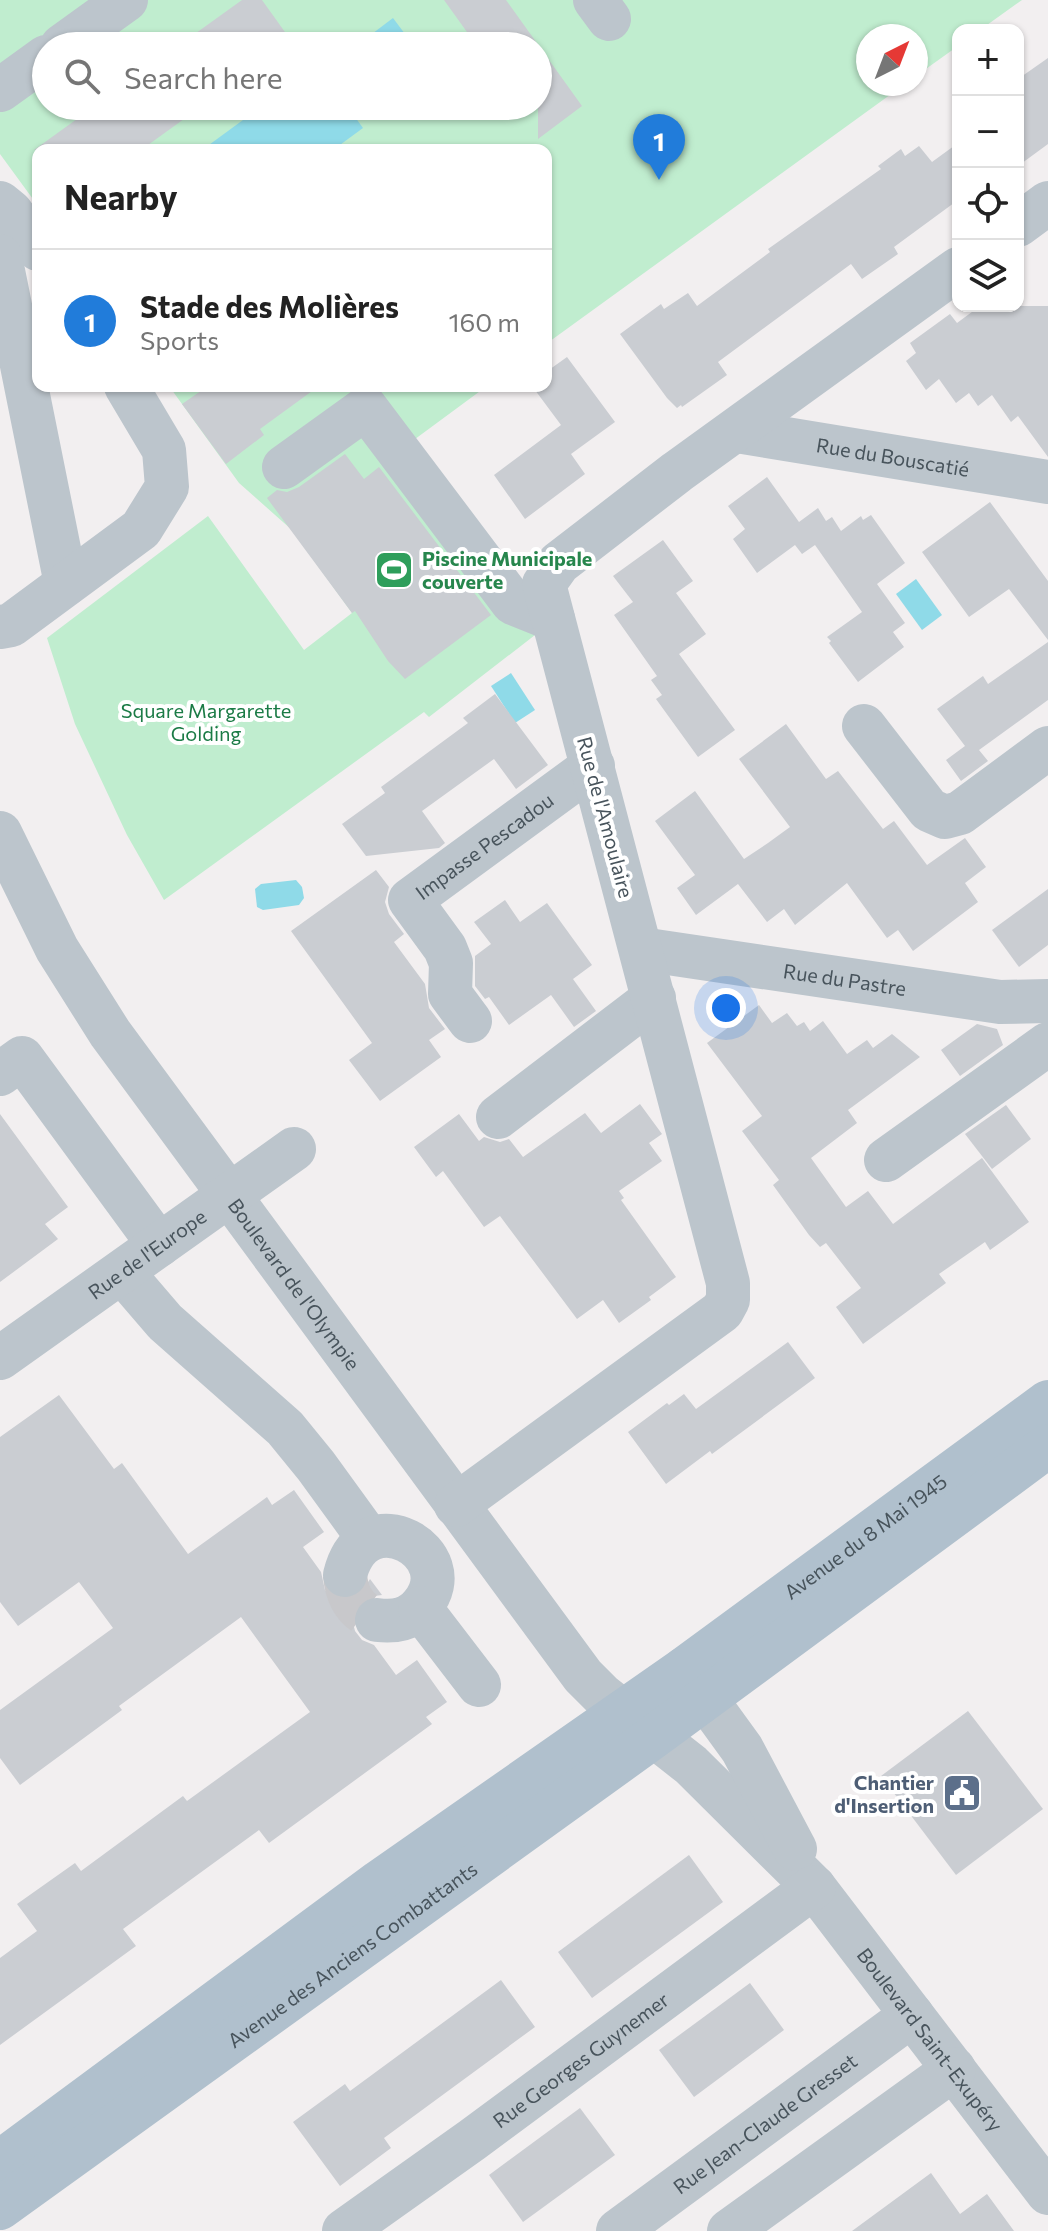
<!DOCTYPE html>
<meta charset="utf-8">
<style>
body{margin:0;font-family:Commissioner,sans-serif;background:#f2f2f2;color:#222}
.controls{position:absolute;right:24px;top:24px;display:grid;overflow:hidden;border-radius:16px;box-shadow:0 2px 6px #0004}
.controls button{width:72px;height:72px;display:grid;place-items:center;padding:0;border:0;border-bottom:2px solid #e0e0e0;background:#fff;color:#222;font:40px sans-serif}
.compass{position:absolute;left:856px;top:24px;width:72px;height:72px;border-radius:50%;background:#fff;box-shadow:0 2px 6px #0004;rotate:42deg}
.you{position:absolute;left:726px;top:1008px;width:28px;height:28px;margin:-20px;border:6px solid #fff;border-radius:50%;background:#1a73e8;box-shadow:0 0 0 12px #1a73e833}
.badge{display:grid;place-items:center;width:52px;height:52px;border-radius:50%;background:#217cda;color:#fff;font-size:26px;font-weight:700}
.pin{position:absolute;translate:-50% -66px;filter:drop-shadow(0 2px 4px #0008)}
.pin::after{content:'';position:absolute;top:42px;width:28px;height:24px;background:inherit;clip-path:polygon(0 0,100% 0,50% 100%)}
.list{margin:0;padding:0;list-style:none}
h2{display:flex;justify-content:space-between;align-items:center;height:104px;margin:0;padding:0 32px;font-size:34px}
h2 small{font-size:26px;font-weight:400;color:#767676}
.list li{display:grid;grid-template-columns:52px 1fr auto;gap:24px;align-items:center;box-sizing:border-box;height:144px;padding:0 32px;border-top:2px solid #e0e0e0}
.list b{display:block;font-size:30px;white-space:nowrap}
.list p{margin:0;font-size:26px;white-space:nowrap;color:#767676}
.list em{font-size:26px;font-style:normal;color:#767676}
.icon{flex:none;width:44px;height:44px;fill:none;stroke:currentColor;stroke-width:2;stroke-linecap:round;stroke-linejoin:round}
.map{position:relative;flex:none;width:1048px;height:2231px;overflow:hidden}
.search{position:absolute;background:#fff;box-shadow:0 2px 6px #0004;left:32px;top:32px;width:520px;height:88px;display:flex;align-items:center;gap:20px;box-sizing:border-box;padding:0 28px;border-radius:44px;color:#767676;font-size:30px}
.panel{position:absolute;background:#fff;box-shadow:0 2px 6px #0004;left:32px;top:144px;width:520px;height:248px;border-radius:16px}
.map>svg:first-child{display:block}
.green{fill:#c0edcf;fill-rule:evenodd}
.water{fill:#8fdae8}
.building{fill:#cacdd2}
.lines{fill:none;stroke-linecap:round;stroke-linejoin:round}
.minor-tunnel{stroke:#c8c8cb;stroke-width:44;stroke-dasharray:44 22;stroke-linecap:butt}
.minor{stroke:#bcc5cc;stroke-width:44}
.major{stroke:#b0c0cd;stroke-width:44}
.labels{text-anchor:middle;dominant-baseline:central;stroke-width:8;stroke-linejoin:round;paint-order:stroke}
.street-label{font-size:20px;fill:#48545c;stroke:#fff}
.leisure-label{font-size:20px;font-weight:bold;fill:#27864d;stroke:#fff;text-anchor:start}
.park-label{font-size:20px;fill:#1b7b46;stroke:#fff}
.service-label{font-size:20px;font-weight:bold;fill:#4e5e75;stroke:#fff;text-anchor:end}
</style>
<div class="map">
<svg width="1048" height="2231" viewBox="0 0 1048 2231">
<rect width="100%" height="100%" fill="#f2eff0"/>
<g class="green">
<path d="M0,0H1022L980,30H958V46L916,76V36H868V84H905L546,344V150H38V206L0,154ZM46,46H538V106H46Z"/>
<path d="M169,386H487L407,445L535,635L429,717L424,712L164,900L127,835L75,724L47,638L208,516L304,650L352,613L292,530L239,483Z"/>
</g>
<g class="water">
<path d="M393,18L414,46H356Z"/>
<path d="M262,106H347L363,128L333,150H202Z"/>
<path d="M916,579L942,615L922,630L896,594Z"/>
<path d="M511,673L535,710L515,723L491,686Z"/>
<path d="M296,880L302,887L304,898L299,905L263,910L257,907L255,889L261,884Z"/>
</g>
<g class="building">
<path d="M242,0H262L295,46H178Z"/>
<path d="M444,0H506L582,106L538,139V46H477Z"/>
<path d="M1048,58V144L1018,166V79Z"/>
<path d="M95,106H202L141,150H34Z"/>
<path d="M958,143V200L894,247L898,254L862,279L851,264L718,362L727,375L682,407L681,405L677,408L667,398L620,334L661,304L664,309L688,293L697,306L770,252L768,249L881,169L878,166L901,149L905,156L919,146L932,162Z"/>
<path d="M980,306H1048V457L1018,416L1011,422L992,395L978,406L969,393L956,403L939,379L926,390L906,361L916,353L910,343L950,314L957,323Z"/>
<path d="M567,357L615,422L571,454L585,474L525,519L494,475L561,425L532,386H546V372Z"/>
<path d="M208,386H319L260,429L264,435L226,464L182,404Z"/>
<path d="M345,454L364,479L379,467L491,615L405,679L388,661L355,611L352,613L267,498L277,490L287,492L299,487Z"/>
<path d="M767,477L799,522L818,508L826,521L832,517L841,531L861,516L863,520L871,515L905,563L877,584L905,623L893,632L904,647L858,682L829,643L831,641L827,637L862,612L815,545L802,554L795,545L757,573L733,539L745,529L728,506Z"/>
<path d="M990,502L1048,581V640L1009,589L969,617L922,552Z"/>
<path d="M663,540L693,581L676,593L706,634L679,654L735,730L698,757L656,699L662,695L651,680L657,676L614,615L633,602L613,576Z"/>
<path d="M1048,642V700L979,750L988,761L961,781L946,760L965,746L937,709L983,676L988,684Z"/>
<path d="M495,694L548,765L516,789L494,759L422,811L445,843L439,848L366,856L342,824L385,793L381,787L468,723L463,718Z"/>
<path d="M786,724L826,779L838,771L883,829L894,821L927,865L965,838L986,867L965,883L978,902L913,951L898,930L887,938L847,883L795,925L784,909L767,922L738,884L696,915L677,888L695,875L655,821L695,791L744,859L768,843L790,827L739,759Z"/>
<path d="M376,870L389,887L385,902L389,914L404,934L394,942L425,984L429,1008L445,1029L429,1040L441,1057L380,1101L349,1060L372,1043L291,931Z"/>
<path d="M1048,889V945L1019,967L992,930Z"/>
<path d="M505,900L520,922L547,903L592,965L573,979L596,1011L574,1027L551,995L509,1025L489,997L485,999L475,986V956L491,944L474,922Z"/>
<path d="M759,1005L772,1023L787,1013L797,1026L804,1022L810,1031L823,1021L847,1054L867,1040L873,1048L892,1034L920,1057L848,1110L857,1123L811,1158L846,1207L868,1191L893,1224L982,1158L1029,1222L990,1250L985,1242L939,1274L946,1283L863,1344L836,1307L861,1288L826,1243L820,1247L809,1235L773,1185L779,1180L742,1131L762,1116L707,1043Z"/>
<path d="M977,1024L997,1029L1003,1045L960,1076L941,1050Z"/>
<path d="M640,1104L662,1134L649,1143L662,1161L619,1191L624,1198L621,1200L676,1277L649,1297L651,1300L619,1323L603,1300L577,1319L500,1216L484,1227L443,1171L436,1177L414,1147L459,1114L479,1141L484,1137L500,1142L509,1139L523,1157L585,1113L601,1133Z"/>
<path d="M1006,1105L1031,1139L992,1169L965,1134Z"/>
<path d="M0,1114L68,1207L45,1224L58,1239L0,1282Z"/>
<path d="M788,1342L815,1378L712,1454L710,1451L666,1484L628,1432L667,1403L669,1405L684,1394L696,1409Z"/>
<path d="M59,1395L114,1469L122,1463L188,1554L267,1497L272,1505L294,1490L324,1532L303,1547L321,1572L325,1590L335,1598L348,1600L360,1595L370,1579L382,1595L367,1597L357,1605L352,1619L355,1631L362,1640L374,1645L396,1675L417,1660L447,1702L426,1717L432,1724L269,1843L259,1830L123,1929L136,1946L0,2045V1958L37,1931L17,1904L75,1863L81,1871L183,1796L187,1801L310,1712L241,1617L119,1706L122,1710L20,1785L0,1758V1710L113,1628L79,1582L18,1626L0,1602V1437Z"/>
<path d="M968,1711L1043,1809L956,1875L881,1776Z"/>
<path d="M689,1855L723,1902L592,1998L558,1952Z"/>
<path d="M501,1980L535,2027L384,2138L391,2148L340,2186L293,2122L345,2084L350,2091Z"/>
<path d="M750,1983L784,2030L694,2097L659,2050Z"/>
<path d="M580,2108L615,2155L523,2222L489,2175Z"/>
<path d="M931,2173L960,2214L987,2194L1014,2231H852Z"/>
</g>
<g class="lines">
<path class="minor-tunnel" d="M345,1575C347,1598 356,1611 377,1620"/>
<g class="minor">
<path d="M595,0L609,19"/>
<path d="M62,46L126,0"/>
<path d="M0,90L46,57"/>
<path d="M0,203L11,212L38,249"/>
<path d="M1018,225L1048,203"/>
<path d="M0,256L66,584"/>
<path id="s1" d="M737,431L1048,482"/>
<path d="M284,467L366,408L513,603L553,619"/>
<path d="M0,627L11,625L141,529L167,487L164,450L126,386"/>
<path d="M864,726L929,810L945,817L960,813L1048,748"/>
<path id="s2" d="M0,833L57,949L110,1033L583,1676L602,1695L691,1765L814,1887L1048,2193"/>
<path id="s3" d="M641,949L1000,1002L1048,1001"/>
<path id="s4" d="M470,1021L450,994L451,963L445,948L410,900L593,766"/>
<path d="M0,1074L22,1058L159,1245"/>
<path d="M498,1117L654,998"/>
<path d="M886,1160L1048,1044"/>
<path d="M122,1272L165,1322L285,1428L316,1466L369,1539"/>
<path id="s5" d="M0,1358L294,1149"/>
<path d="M456,1505L722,1311L728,1300V1283L544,584L559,563L677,472L958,269"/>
<path d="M345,1575C365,1495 465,1554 422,1605C410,1620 395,1622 377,1620"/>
<path d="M420,1608L479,1685"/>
<path d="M684,1669L742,1749L795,1849"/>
<path id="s6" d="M344,2231L472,2140L814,1887"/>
<path id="s7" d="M618,2231L912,2015"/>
<path d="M729,2231L954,2069"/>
</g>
<g class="major">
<path id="s8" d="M0,2162L379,1882L684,1669L1048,1402"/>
<path id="s9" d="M0,2208L656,1735L1048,1446"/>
</g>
</g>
<defs>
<symbol id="stadium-square" viewBox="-11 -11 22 22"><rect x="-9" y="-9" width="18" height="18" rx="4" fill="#2e9e5b" stroke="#fff"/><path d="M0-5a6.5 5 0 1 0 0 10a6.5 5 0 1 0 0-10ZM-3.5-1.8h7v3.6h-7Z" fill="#fff"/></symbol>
<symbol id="civic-square" viewBox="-11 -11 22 22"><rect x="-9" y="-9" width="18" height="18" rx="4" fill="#5c6f8a" stroke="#fff"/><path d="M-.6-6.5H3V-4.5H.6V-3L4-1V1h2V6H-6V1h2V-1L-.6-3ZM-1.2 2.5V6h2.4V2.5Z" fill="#fff"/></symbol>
</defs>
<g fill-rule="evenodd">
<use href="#stadium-square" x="372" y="548" width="44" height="44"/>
<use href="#civic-square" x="940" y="1771" width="44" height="44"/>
</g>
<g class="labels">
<g class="street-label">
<text stroke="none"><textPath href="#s1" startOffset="158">Rue du Bouscatié</textPath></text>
<text transform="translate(606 817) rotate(75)">Rue de l'Amoulaire</text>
<text stroke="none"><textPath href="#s4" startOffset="232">Impasse Pescadou</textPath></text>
<text stroke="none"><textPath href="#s3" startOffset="206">Rue du Pastre</textPath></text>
<text stroke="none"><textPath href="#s5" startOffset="180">Rue de l'Europe</textPath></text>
<text stroke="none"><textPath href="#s2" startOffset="540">Boulevard de l'Olympie</textPath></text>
<text stroke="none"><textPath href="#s8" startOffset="1068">Avenue du 8 Mai 1945</textPath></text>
<text stroke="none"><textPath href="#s9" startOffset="434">Avenue des Anciens Combattants</textPath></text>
<text stroke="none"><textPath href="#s2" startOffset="1532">Boulevard Saint-Exupéry</textPath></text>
<text stroke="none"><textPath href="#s6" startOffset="292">Rue Georges Guynemer</textPath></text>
<text stroke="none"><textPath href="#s7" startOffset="182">Rue Jean-Claude Gresset</textPath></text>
</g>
<g class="leisure-label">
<text x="422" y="558">Piscine Municipale<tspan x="422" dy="23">couverte</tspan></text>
</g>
<g class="park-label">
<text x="206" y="710">Square Margarette<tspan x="206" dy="23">Golding</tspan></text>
</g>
<g class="service-label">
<text x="934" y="1782">Chantier<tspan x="934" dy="23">d'Insertion</tspan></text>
</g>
</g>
</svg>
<div class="controls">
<button>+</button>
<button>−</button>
<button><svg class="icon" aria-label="locate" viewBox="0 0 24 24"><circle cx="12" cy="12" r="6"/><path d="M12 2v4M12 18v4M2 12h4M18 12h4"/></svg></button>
<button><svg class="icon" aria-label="layers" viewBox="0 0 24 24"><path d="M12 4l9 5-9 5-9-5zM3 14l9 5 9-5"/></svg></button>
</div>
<svg class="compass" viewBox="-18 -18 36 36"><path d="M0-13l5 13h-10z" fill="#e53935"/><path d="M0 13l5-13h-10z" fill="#767676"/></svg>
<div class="you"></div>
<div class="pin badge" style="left:659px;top:180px">1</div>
<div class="search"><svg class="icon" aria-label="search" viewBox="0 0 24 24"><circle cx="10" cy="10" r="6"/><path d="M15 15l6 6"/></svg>Search here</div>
<section class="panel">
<h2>Nearby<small></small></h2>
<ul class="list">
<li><span class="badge">1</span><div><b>Stade des Molières</b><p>Sports</p></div><em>160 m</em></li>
</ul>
</section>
</div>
